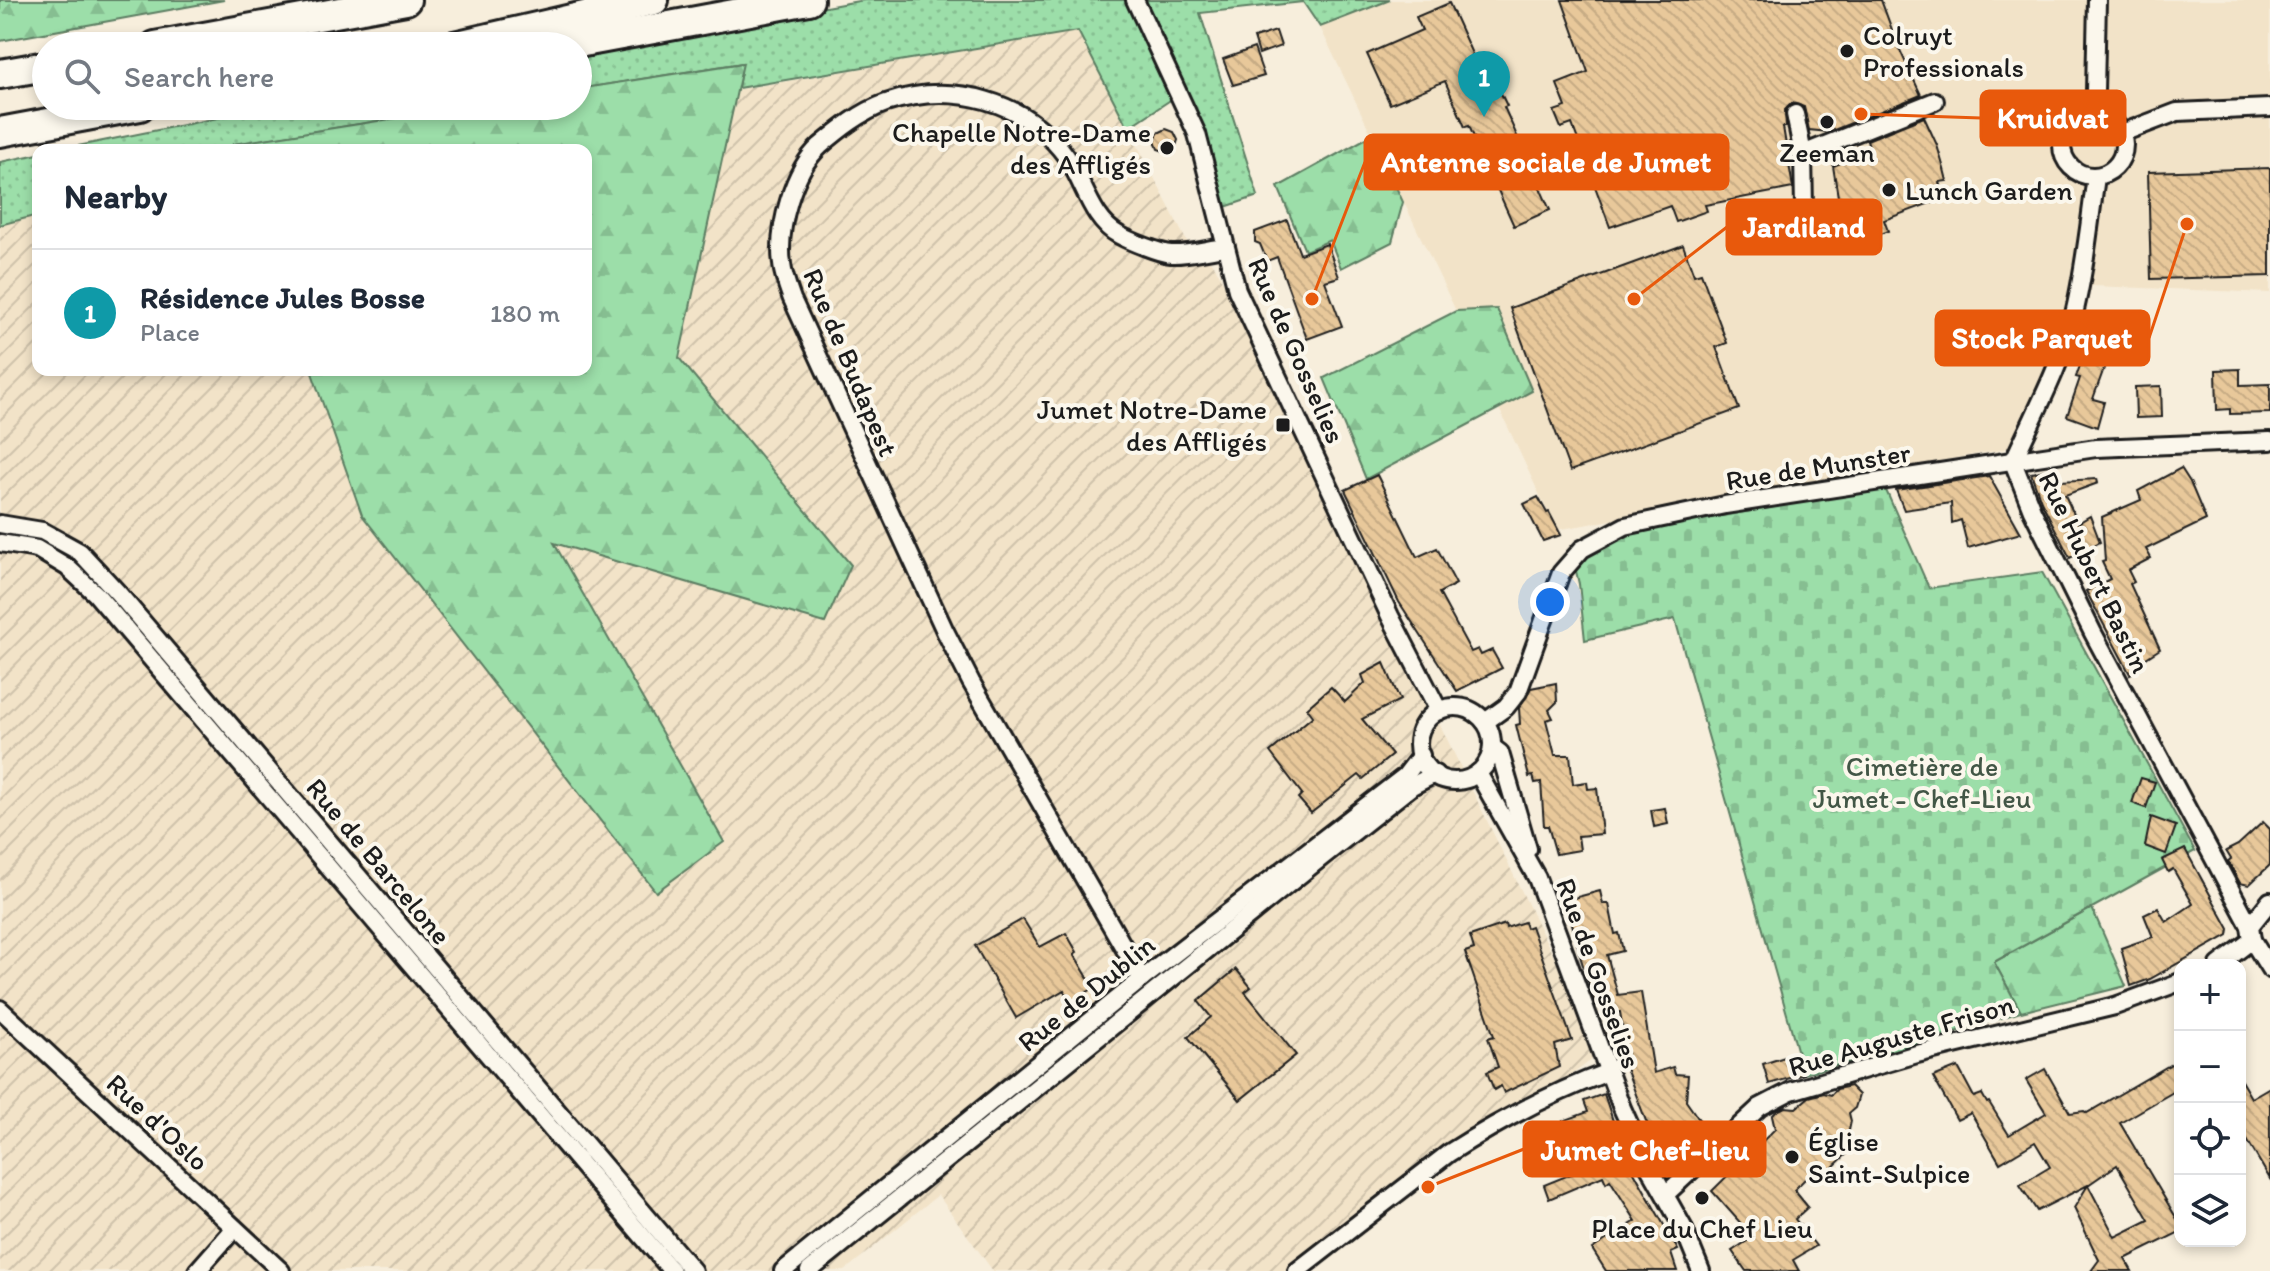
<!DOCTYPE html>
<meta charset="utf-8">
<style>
body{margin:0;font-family:Itim,sans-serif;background:#f6f6f7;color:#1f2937}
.controls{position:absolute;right:24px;bottom:24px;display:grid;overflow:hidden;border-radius:16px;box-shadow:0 4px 12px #0003}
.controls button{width:72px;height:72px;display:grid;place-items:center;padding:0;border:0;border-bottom:2px solid #e0e1e3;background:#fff;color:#1f2937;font:40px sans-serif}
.you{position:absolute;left:1550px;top:602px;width:28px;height:28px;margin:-20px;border:6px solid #fff;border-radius:50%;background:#1a73e8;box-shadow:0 0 0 12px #1a73e833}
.badge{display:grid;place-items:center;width:52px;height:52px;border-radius:50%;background:#1c1c1c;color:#fff;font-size:26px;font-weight:700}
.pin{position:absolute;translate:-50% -66px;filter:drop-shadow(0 2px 4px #0008)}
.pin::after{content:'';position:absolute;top:42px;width:28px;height:24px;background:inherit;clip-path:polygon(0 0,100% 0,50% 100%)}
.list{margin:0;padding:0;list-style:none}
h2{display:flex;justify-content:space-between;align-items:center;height:104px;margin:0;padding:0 32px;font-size:34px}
h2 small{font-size:26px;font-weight:400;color:#747a83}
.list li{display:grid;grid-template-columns:52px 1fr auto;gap:24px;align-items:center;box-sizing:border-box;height:128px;padding:0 32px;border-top:2px solid #e0e1e3}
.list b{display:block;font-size:30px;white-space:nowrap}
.list p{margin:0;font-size:26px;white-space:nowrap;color:#747a83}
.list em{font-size:26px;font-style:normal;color:#747a83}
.icon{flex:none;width:44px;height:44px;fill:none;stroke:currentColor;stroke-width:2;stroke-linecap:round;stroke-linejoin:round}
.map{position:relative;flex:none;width:2270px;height:1271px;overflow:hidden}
.search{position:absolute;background:#fff;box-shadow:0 4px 12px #0003;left:32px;top:32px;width:560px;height:88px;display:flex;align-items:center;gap:20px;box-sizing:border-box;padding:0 28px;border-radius:44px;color:#747a83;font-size:30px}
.panel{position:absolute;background:#fff;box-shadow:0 4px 12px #0003;left:32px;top:144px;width:560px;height:232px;border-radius:16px}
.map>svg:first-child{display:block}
.built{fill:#f2e3c8}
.industrial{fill:url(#industrial-furrows)}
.grass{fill:url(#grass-dots);stroke:#5c7d62;stroke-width:2}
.forest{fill:url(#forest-firs);stroke:#5c7d62;stroke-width:2}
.cemetery{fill:url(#cemetery-stones);stroke:#5c7d62;stroke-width:2}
.building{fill:url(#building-back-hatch);stroke:#1c1c1c;stroke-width:2;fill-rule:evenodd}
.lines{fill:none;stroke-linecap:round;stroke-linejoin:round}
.street-casing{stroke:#1c1c1c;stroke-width:22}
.highway-casing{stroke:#1c1c1c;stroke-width:34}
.street{stroke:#fbf7ec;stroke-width:16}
.highway{stroke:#fbf7ec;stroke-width:28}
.poi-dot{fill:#1c1c1c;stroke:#fbf7ec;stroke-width:3}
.labels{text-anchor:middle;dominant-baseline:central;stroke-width:8;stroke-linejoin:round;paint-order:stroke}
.poi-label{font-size:28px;fill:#1c1c1c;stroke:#fbf7ec;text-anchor:start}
.street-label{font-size:28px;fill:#1c1c1c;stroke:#fbf7ec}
.park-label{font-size:28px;fill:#425646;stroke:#fbf7ec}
.leader{fill:none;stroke:#e8590c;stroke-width:3}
.callout-dot{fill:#e8590c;stroke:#fbf7ec;stroke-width:3}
.callout{fill:#e8590c;stroke:#e8590c;stroke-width:3}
.callout-label{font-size:30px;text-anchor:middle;font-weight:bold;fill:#fff}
</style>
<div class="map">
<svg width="2270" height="1271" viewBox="0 0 2270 1271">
<defs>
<pattern id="industrial-furrows" width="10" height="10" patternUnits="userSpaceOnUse" patternTransform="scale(2)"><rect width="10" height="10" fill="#f2e3c8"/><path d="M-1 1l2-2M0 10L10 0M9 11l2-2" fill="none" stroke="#cfc2ab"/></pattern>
<pattern id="grass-dots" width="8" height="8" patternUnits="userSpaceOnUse" patternTransform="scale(2)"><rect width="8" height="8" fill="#9cdea9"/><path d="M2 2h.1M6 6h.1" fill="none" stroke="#86be91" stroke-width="1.8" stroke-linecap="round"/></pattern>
<pattern id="forest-firs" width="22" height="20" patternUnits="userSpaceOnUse" patternTransform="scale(2)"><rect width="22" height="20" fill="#9cdea9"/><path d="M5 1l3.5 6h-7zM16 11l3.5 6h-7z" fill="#86be91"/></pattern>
<pattern id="cemetery-stones" width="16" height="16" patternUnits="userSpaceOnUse" patternTransform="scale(2)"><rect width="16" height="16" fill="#9cdea9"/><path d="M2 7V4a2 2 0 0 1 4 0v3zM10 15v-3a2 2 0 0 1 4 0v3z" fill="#86be91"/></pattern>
<pattern id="building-back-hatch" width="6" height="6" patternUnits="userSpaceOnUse" patternTransform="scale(2)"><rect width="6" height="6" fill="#e8c89a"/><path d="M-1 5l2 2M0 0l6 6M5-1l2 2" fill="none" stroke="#c6ab84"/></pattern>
</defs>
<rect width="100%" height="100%" fill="#f7eedc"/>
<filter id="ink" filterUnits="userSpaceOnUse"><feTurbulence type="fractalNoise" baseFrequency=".0125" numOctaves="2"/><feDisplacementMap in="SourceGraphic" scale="16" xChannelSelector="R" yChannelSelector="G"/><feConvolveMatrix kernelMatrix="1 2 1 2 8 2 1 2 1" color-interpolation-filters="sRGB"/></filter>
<g filter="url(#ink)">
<path class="built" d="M1390,0H2270V293L2092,286L2070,363L2035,438L2001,450L1556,530L1499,408L1532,391L1497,310L1456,311L1320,27Z"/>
<path class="industrial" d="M1079,31L1186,240L1215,266L1601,1053L1308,1271H993L938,1195L844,1271H0V225L38,215V370H586V150H385Z"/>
<g class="grass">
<path d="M864,0H1390L1320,27L1303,2L1200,13L1258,196L1216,210L1178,95L1128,128L1078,31L738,88L742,63L578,89V52Z"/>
<path d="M277,106H473L234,144L235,150H58Z"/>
<path d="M38,154V215L0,225V162Z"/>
</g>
<g class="forest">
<path d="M0,0H224L0,41Z"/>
<path d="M743,63L679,358L851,565L825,623L554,543L724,842L656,892L362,515L311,370H586V150H235L233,144L473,106H578V89Z"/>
<path d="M1372,135L1403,202L1392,242L1341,268L1330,240L1305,251L1278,187Z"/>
<path d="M1497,309L1532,391L1366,479L1324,378L1456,311Z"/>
<path d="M2092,908L2126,986L2021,1012L1994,962Z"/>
</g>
<path class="cemetery" d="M1885,488L1929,588L2042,572L2195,851L1994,962L2021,1012L1912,1045L1804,1074L1675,619L1585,640L1579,584L1573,558L1640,530Z"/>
<g class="building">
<path d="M1562,0H1881L1898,46L1921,95L1829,132L1809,130L1804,107L1792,103L1785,110L1786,127H1783L1793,188L1705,205L1707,211L1676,222L1670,206L1610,227L1572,124L1561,128L1554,111L1566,107L1557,84L1588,72Z"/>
<path d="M1449,3L1487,87L1496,83L1507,106L1504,107L1550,210L1514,226L1469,126L1465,127L1445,81L1390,104L1367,54L1422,30L1416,17Z"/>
<path d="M1276,31L1281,46L1259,54L1254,38Z"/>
<path d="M1254,48L1264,76L1233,85L1223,59Z"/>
<path d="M1924,117L1937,145L1944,169L1947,181L1939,182L1944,198L1884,220L1888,231L1857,242L1842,201L1839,203L1833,166L1871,152L1867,140Z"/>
<path d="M1166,129L1174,132L1178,140L1173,154L1158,149L1155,141L1158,133Z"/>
<path d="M2270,168V276L2151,279L2148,172Z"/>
<path d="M1287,220L1300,254L1327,244L1339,277L1325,281L1342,326L1307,339L1277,257L1267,261L1260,244L1255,242V232Z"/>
<path d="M1683,245L1694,275L1701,273L1727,343L1716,347L1739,409L1570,471L1510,308Z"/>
<path d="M2088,343L2106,349L2104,355L2108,357L2093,399L2104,402L2097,427L2067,416L2080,378L2076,377Z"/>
<path d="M2240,369V385L2270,384V413L2230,414V409L2217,410L2216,370Z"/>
<path d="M2161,386L2162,417L2136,418L2135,387Z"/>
<path d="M2055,468L2060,481L2097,479L2098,483L2065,495L2078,523L2090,516L2100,542L2070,558L2041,501L2031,473Z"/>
<path d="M2181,468L2190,482L2206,520L2146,549L2151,558L2128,570L2134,582L2130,584L2160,649L2140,662L2142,667L2130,674L2086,591L2110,579L2102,562L2105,561L2102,517L2141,500L2138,491Z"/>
<path d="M1377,475L1417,557L1437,548L1456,584L1439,593L1471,652L1478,649L1481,655L1492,650L1502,668L1457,691L1399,602L1345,490Z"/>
<path d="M1989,476L2021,533L1968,548L1961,520L1952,523L1951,503L1904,510L1896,490Z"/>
<path d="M1538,497L1547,513L1549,512L1561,535L1543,541L1524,504Z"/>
<path d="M1384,663L1400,700L1362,719L1392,755L1363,779L1359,775L1311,813L1298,798L1302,794L1270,752L1313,716L1307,708L1331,687L1345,702L1365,683L1362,675Z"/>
<path d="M1556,683L1557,702L1549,710L1553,718L1546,720L1555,755H1570L1573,784L1587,782L1588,789L1597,788L1602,834L1578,836L1580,850L1556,854L1548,826H1544L1541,782L1535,783L1533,776L1529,777L1516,725L1520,724L1519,708L1531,688Z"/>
<path d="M2141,778L2155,782L2146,808L2132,803Z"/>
<path d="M1665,808L1668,824L1654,827L1651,810Z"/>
<path d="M2151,817L2176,826L2166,854L2145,846Z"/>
<path d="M2263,822L2270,829V865L2249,885L2240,883L2228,861L2231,859L2226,851L2238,845Z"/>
<path d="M2185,849L2229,929L2228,935L2150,979L2131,986L2121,948L2153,937L2144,915L2158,908L2166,922L2193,904L2173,869L2168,872L2162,860Z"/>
<path d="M1600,891L1603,904H1609L1615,934L1619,933L1623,951L1607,955L1618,995L1641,992L1654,1073L1673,1067L1675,1074L1688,1075L1686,1101L1700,1121L1695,1123L1704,1136L1677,1160L1670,1159L1646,1121L1626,1068L1629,1067L1620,1012L1608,1014L1605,1003L1596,1006L1581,959L1566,900Z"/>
<path d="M1023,919L1040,947L1066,933L1077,952L1074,954L1094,988L1070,1002L1064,990L1016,1018L975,946Z"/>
<path d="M1524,922L1526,928L1531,926L1572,1040L1555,1045L1559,1067L1504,1093L1501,1086L1494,1090L1487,1072L1498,1067L1488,1038L1494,1036L1465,952L1474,949L1470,936L1505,924L1506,928Z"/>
<path d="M1236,969L1251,987L1245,992L1296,1055L1240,1100L1188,1037L1211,1017L1198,1001Z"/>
<path d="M1797,1053L1804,1074L1769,1084L1763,1064Z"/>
<path d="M2180,1059V1088L2120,1123L2180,1224V1232L2125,1259L2132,1271H2091L2099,1260L2074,1208L2088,1185L2037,1211L2020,1185L2050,1167L2035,1142L2000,1163L1971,1113L1957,1120L1933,1077L1958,1067L1974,1097L1982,1094L1987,1103L1989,1102L2009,1135L2046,1113L2026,1080L2045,1069L2070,1113L2084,1111L2087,1113ZM2117,1165L2149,1220L2115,1237L2088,1185Z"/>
<path d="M2240,1079L2251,1098L2270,1087V1179L2240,1128Z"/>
<path d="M1850,1086L1859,1095L1855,1108L1849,1113L1851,1121L1848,1135L1858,1143L1828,1172L1814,1170L1794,1190L1808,1207L1795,1219L1816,1246L1793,1260L1799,1271H1746L1732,1251L1753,1237L1712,1191L1775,1129L1772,1116L1777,1111L1785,1107L1796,1108L1809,1097L1824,1093L1831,1095L1837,1089Z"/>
<path d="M1604,1094L1624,1154L1678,1250L1671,1253L1677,1271H1606L1592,1249L1636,1221L1610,1180L1606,1183L1603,1176L1549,1199L1544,1185L1574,1173L1567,1154L1572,1153L1570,1149L1574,1148L1563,1121L1588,1112L1584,1101Z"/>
</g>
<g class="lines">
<defs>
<g id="street">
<path d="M1135,0L1197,134L1237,290L1390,616L1439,711"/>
<path d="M2097,0L2095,91L2097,114"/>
<circle cx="2093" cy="145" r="31"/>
<path d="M1795,114L1803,154"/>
<path d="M2122,133L2177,112L2270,108"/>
<path d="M2096,177C2089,224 2085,271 2073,318C2060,368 2034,415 2013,462L2032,510L2093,633L2250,926"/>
<path d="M1804,208L1803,154L1935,101"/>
<path d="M0,524L42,531L80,552L118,593L693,1271"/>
<path d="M0,543L37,549L67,567L96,594L672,1271"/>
<circle cx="1455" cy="744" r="37"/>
<path d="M1485,722L1506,707L1518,692L1561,573L1582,549L1625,526L1725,505L2096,448L2270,441"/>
<path d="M1492,747L1500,753L1528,849"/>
<path d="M1478,773L1537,878L1622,1108L1647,1163L1683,1227L1701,1271"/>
<path d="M2252,940L2270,969"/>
<path d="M2219,965L2252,940L2250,926L2270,901"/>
<path d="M1142,979L971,682L945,631L792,299C788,288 783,275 782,264C777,229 793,170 820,146C840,129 861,112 886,103C952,81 1025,100 1066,156C1084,181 1091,220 1119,235C1130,241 1159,253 1171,254C1187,255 1208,249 1225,247"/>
<path d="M0,1009L281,1271"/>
<path d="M1666,1194L1760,1107L1791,1091L1917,1054L2115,1006L2180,982"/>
<path d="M197,1271L234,1229"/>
<path d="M783,1271L1142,979L1405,776L1421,755"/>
<path d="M809,1271L1322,857L1412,786L1435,774"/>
<path d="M1297,1271L1449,1153C1499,1121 1551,1093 1608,1072"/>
</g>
<g id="highway">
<path d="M155,46L406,0"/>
<path d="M454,46L654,0"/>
<path d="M562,46L809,0"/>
<path d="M0,74L46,66"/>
<path d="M0,132L140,106"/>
</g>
</defs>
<use href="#street" class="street-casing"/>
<use href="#highway" class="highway-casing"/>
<use href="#street" class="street"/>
<use href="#highway" class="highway"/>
</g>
</g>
<g class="poi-dot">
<circle cx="1847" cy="51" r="8"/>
<circle cx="1827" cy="122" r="8"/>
<circle cx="1167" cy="148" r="8"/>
<circle cx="1889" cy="190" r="8"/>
<rect x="1275" y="417" width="16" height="16" rx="4"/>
<circle cx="1792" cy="1157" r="8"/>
<circle cx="1702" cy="1198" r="8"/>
</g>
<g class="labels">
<g class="poi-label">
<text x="1863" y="35">Colruyt<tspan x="1863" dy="32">Professionals</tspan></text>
<text x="1151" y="132" text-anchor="end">Chapelle Notre-Dame<tspan x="1151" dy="32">des Affligés</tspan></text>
<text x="1827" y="152" text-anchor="middle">Zeeman</text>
<text x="1905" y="190">Lunch Garden</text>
<text x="1267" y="409" text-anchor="end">Jumet Notre-Dame<tspan x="1267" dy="32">des Affligés</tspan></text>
<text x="1808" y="1141">Église<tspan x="1808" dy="32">Saint-Sulpice</tspan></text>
<text x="1702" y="1228" text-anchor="middle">Place du Chef Lieu</text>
</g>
<g class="street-label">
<text transform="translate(1297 350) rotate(66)">Rue de Gosselies</text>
<text transform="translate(851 362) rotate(67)">Rue de Budapest</text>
<text transform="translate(1818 466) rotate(-9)">Rue de Munster</text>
<text transform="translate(2095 572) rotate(64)">Rue Hubert Bastin</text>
<text transform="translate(379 861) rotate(50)">Rue de Barcelone</text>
<text transform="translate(1599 973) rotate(70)">Rue de Gosselies</text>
<text transform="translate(1086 993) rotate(-39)">Rue de Dublin</text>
<text transform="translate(1901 1035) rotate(-16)">Rue Auguste Frison</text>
<text transform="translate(158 1122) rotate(43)">Rue d'Oslo</text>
</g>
<g class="park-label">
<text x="1922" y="766">Cimetière de<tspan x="1922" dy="32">Jumet - Chef-Lieu</tspan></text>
</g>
</g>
<path class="leader" d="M1861 114L1981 118M1312 299L1365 162M1634 299L1727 227M2187 224L2149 338M1428 1187L1524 1149"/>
<g class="callout-dot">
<circle cx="1861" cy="114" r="8"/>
<circle cx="1312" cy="299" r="8"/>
<circle cx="1634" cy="299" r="8"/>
<circle cx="2187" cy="224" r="8"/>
<circle cx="1428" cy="1187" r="8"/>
</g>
<g class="callout">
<rect x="1981" y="91" width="144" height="54" rx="8"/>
<rect x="1365" y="135" width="363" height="54" rx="8"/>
<rect x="1727" y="200" width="154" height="54" rx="8"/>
<rect x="1936" y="311" width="213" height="54" rx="8"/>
<rect x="1524" y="1122" width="241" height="54" rx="8"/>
</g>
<g class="callout-label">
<text x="2053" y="128">Kruidvat</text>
<text x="1546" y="172">Antenne sociale de Jumet</text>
<text x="1804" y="237">Jardiland</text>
<text x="2042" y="348">Stock Parquet</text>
<text x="1645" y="1160">Jumet Chef-lieu</text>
</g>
</svg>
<div class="controls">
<button>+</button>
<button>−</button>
<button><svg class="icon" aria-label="locate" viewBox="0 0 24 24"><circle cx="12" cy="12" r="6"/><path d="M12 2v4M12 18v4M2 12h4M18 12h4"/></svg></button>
<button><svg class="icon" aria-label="layers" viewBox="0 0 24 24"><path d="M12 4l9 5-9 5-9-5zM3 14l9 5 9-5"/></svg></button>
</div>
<div class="you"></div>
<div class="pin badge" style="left:1484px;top:117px;background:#0f9aa8">1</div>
<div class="search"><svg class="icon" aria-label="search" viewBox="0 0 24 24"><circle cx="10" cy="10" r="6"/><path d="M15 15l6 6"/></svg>Search here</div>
<section class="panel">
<h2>Nearby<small></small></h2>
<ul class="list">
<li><span class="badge" style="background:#0f9aa8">1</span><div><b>Résidence Jules Bosse</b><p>Place</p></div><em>180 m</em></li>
</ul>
</section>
</div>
